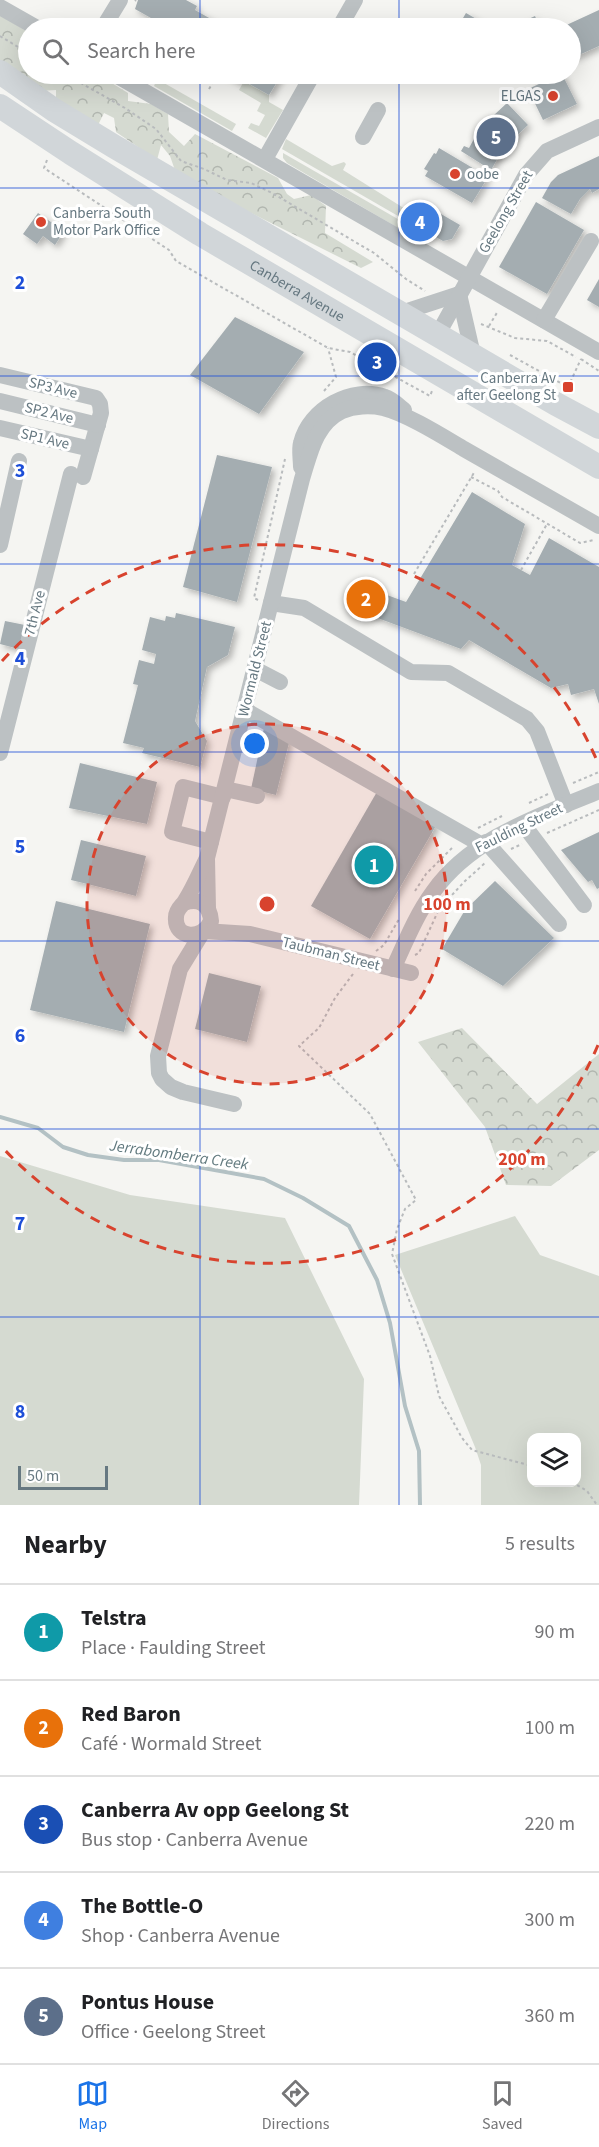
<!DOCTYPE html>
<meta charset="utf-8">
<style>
body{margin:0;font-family:"Source Sans 3",sans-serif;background:#f2f2f2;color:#202124}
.controls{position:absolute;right:18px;bottom:18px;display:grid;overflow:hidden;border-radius:12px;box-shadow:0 6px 24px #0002}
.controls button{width:54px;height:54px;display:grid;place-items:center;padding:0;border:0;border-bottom:2px solid #e0e0e0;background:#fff;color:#202124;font:30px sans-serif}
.scale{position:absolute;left:18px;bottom:15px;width:90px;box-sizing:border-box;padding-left:6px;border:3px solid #667881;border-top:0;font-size:16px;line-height:21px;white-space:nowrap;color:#667881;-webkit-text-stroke:4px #fff;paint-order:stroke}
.you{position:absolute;left:255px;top:744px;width:21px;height:21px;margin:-15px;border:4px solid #fff;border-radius:50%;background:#1a73e8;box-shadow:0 0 0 9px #1a73e833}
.badge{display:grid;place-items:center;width:39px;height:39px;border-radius:50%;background:#1a73e8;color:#fff;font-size:20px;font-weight:700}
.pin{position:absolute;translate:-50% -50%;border:3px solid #fff;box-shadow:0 2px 6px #0006}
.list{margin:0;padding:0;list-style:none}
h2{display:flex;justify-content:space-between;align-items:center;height:78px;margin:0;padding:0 24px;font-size:26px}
h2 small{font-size:20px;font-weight:400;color:#757577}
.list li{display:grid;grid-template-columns:39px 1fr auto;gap:18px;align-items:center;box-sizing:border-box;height:96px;padding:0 24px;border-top:2px solid #e0e0e0}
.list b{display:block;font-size:22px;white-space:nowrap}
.list p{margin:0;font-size:20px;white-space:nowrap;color:#757577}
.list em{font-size:20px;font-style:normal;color:#757577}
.icon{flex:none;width:33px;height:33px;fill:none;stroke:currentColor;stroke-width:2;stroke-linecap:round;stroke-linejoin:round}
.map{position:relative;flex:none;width:599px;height:1505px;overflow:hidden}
.search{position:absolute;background:#fff;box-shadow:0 6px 24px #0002;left:18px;right:18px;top:18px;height:66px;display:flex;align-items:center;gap:15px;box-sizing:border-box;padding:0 21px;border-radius:33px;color:#757577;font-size:22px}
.sheet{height:558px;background:#fff}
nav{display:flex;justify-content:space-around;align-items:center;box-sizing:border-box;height:84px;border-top:2px solid #e0e0e0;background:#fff;font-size:16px;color:#757577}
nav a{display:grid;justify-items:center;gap:3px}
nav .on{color:#1a73e8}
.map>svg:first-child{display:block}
.grass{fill:#d5dad1;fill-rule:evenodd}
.forest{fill:url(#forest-crowns)}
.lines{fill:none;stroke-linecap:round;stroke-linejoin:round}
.stream{stroke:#b3c1c4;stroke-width:4}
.building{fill:#a4adb1;filter:url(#shadow)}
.path{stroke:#b8bbbd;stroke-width:2;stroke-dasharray:3 3;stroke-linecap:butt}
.minor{stroke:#bcc1c3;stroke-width:16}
.highway{stroke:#d1d6d9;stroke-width:24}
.grid{fill:none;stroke:#1d4ed8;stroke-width:1.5;stroke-opacity:0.55}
.ring{fill:none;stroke:#d8432e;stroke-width:3;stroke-dasharray:10 8}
.poi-dot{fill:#d8432e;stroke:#fff;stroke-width:2}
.labels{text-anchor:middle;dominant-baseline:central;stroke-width:6;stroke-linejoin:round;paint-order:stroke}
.poi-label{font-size:15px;fill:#667881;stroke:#fff;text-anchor:end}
.street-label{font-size:15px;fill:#667881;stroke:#fff}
.water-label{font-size:16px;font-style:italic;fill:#61797e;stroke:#fff}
.grid-label{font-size:20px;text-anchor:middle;font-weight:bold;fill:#1d4ed8;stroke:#fff;stroke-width:6;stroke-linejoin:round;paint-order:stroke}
.centre{fill:#d8432e;stroke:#fff;stroke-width:3}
.ring-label{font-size:18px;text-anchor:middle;font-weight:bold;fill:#d8432e;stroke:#fff;stroke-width:6;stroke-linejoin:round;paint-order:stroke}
</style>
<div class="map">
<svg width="599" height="1505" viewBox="0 0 599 1505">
<defs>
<pattern id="forest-crowns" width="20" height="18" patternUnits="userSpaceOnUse" patternTransform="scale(1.5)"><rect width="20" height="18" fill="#d5dad1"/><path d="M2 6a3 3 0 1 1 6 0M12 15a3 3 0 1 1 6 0" fill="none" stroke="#b1b6af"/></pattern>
<filter id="shadow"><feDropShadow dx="3.5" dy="3.5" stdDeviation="3" flood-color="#0004"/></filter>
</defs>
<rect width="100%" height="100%" fill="#f5f5f2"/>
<g class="grass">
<path d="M157,79L236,124L232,131L154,86Z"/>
<path d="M244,81L269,95V102L283,110L266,138L248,128L251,123L259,126L265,115L257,111L261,103L239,90Z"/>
<path d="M286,139L332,166L344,162L346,164L343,170L410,212L405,220L282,149Z"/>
<path d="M283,153L403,222L400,229L287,163L283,158Z"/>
<path d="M0,1156L130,1195L285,1218L364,1379L359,1505H0Z"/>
<path d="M515,1216L540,1255L599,1276V1505H481V1465L475,1447L395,1255ZM532,1438H576V1482H532Z"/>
</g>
<g class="forest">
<path d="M0,15L28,32V74H97L128,93V101L151,104L168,114L169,132L184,146L195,134L278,178L287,194L294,199L311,195L326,206L325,233L373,262L361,268L177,176L170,156L161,145L157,160L116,132L114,118L104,113L98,125L56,105V90L39,91L0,60Z"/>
<path d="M462,1028L537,1104L599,1054V1150L551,1186L506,1185L485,1127L418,1042Z"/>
</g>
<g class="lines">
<path class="stream" d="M0,1117L38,1128L63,1147L88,1155L124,1160H159L264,1179L303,1198L349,1226L377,1280L390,1323L405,1406L419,1451L420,1505"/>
</g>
<g class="building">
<path d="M138,0H186L197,6L195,10L218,23L216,26L220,28H161L156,26L158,22L135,9Z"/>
<path d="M599,10V46L570,59V28H560Z"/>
<path d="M466,13L492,28H457Z"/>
<path d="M535,16L538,23L546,19L551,28H509Z"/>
<path d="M223,74H282L269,95L244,81L242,84Z"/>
<path d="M533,74H562L577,104L543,120L528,89L539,84Z"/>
<path d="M507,103L528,125L503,149L491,170L461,151L464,146L469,148L480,128Z"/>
<path d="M439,148L488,177L472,203L425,176L428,171L424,169L434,153L436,154Z"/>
<path d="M599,156V189L592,193L590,189L580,199L571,214L542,198L551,182L558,175Z"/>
<path d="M536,202L584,230L547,294L499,267Z"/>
<path d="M422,203L460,225L452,239L443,241L411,223Z"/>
<path d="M38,213L64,231L55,245L43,236L37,244L23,234Z"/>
<path d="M599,279V307L587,300Z"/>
<path d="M235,317L304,352L259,414L190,375Z"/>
<path d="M217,455L272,467L237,602L183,587Z"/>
<path d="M472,492L525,524L512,565L530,575L549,538L599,567V704L594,689L571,695L568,684L551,688L469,640L461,649L348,607L357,584L406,602Z"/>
<path d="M176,613L235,627L228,655L207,667L195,721L207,741L200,767L142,753L144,748L123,743L138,685L133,684L139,660L154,664L156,654L142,650L150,617L165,621L166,616L175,618Z"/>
<path d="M5,621L25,625L19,649L0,644Z"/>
<path d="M264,728L290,739L276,795L251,789Z"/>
<path d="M80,763L157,782L147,824L69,808Z"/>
<path d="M378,790L437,824L370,939L311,906Z"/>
<path d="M599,832V888L597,889L592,880L588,882L561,850Z"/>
<path d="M81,840L146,856L136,896L71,880Z"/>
<path d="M495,881L554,938L503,986L442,949L465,910Z"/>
<path d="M56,901L150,924L124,1032L30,1010Z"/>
<path d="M209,973L261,986L247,1042L195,1029Z"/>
</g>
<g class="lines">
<g class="path">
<path d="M135,1L136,0"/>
<path d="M0,36L28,53"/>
<path d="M65,74L125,108L156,129L181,161L204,169L227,180L251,183L272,193L374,253L406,279L425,291"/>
<path d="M209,89L218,74"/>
<path d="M47,160L44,168L169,250L176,261L328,348L350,352L430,396L432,391"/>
<path d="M481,324L515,338L547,341L576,357"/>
<path d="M489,326L498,311"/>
<path d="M510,355L568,387L581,359"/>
<path d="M581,359L599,371"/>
<path d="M324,391L336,377L328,348"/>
<path d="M471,477L498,491L502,497L580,543L594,540"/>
<path d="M521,570L547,524"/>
<path d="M414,574L475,471"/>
<path d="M258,600L254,598L285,459"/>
<path d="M573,783L599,772"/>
<path d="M529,803L548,794"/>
<path d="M478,828L502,816"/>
<path d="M547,833L599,810"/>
<path d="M511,849L522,844"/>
<path d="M415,891L426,874L454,846"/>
<path d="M376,951L384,945L399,919"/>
<path d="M415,955L419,953L439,909L465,881L485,863"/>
<path d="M353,974L335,998L319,1028L299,1046L370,1114L416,1200L405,1209L397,1229L392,1254L430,1356L439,1396L462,1438L472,1450L532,1466"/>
<path d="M572,1482L587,1491L597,1505"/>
</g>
<g class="minor">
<path d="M0,7L37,28"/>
<path d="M103,28L120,0"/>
<path d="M339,28L355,0"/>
<path d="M114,74L599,352"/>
<path d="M363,137L378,110"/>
<path d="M265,159L313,74"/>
<path d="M459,294L473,355"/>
<path d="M401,313L459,294"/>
<path d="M544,320L591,241"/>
<path d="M438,334L526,175L547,151L599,127"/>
<path d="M0,375L96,398L100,404L101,413L83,477"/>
<path d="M0,401L98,425"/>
<path d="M0,428L91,449"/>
<path d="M301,467C301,459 299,450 301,443C309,409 352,385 385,397C392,399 399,406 404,410"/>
<path d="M0,545L19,461"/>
<path d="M271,603L304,608L411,672L448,673L527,719L537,731L566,805"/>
<path d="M255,669L280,682"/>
<path d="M245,710L482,845"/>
<path d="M0,753L71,474"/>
<path d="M225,789L257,796"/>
<path d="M523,824L584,905"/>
<path d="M211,842L172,832L183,787L223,797"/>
<path d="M486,842L559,924"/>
<path d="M207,859L208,909"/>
<path d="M184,903C199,897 210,905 211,921C203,941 174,939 176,917C176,909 182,906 185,901C194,887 200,872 207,858L302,479C310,454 315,424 342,411C354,406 370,405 383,408C407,414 442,436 464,449C509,475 554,500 599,526"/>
<path d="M204,931L250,934L411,973"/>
<path d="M202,933L180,969L158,1056L159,1073L162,1079L171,1087L183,1092L234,1104"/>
<path d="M393,969C405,943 416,915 433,892C472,837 540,816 599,791"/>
</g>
<g class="highway">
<path d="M0,72L54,110L115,147L556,404L599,427"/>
<path id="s1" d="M0,106L71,153L200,234L599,467"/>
</g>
</g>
<path class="grid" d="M200,0V28M399,0V28M200,74V1505M399,74V1505M0,188H599M0,376H599M0,564H599M0,752H599M0,941H599M0,1129H599M0,1317H599"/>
<circle cx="267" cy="904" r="180" fill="#d8432e" fill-opacity=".12"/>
<g class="ring">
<circle cx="267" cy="904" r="180"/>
<path d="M598 1045A360 360 0 0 1 2 1147M2 661A360 360 0 0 1 598 763"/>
</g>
<g class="poi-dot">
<circle cx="553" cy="96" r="6"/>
<circle cx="455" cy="174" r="6"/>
<circle cx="41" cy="222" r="6"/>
<rect x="562" y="381" width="12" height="12" rx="3"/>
</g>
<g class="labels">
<g class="poi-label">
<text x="541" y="96">ELGAS</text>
<text x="467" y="174" text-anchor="start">oobe</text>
<text x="53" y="213" text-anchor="start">Canberra South<tspan x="53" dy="17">Motor Park Office</tspan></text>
<text x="556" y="378">Canberra Av<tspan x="556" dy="17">after Geelong St</tspan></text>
</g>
<g class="street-label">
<text transform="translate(506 212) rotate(-60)">Geelong Street</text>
<text stroke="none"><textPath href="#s1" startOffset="350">Canberra Avenue</textPath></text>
<text transform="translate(53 388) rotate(14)">SP3 Ave</text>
<text transform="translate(49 413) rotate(14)">SP2 Ave</text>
<text transform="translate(45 439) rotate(13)">SP1 Ave</text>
<text transform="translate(35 613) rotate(-76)">7th Ave</text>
<text transform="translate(255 669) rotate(-76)">Wormald Street</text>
<text transform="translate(519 828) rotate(-26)">Faulding Street</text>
<text transform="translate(331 954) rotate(14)">Taubman Street</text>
</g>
<g class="water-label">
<text transform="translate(179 1155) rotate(8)">Jerrabomberra Creek</text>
</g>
</g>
<g class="grid-label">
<text x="20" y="289">2</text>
<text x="20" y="477">3</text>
<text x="20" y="665">4</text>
<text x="20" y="853">5</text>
<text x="20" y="1042">6</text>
<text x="20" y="1230">7</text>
<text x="20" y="1418">8</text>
</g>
<circle cx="267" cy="904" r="9" class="centre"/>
<g class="ring-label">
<text x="447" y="910">100 m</text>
<text x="522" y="1165">200 m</text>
</g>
</svg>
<div class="controls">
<button><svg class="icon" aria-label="layers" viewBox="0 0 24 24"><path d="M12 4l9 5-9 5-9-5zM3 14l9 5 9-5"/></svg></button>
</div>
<div class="scale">50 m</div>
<div class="you"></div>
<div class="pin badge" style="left:374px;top:865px;background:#0f9aa8">1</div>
<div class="pin badge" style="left:366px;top:599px;background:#e8710a">2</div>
<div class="pin badge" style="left:377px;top:362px;background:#1a4fb4">3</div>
<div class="pin badge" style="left:420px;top:222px;background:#3f7fe0">4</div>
<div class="pin badge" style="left:496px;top:137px;background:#5c6f8a">5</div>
<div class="search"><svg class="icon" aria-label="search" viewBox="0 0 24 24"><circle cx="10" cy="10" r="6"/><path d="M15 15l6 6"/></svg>Search here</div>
</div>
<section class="sheet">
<h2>Nearby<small>5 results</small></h2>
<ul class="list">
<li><span class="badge" style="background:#0f9aa8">1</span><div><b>Telstra</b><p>Place · Faulding Street</p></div><em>90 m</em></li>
<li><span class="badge" style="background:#e8710a">2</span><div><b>Red Baron</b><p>Café · Wormald Street</p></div><em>100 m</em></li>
<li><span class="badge" style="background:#1a4fb4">3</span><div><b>Canberra Av opp Geelong St</b><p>Bus stop · Canberra Avenue</p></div><em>220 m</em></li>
<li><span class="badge" style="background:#3f7fe0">4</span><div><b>The Bottle-O</b><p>Shop · Canberra Avenue</p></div><em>300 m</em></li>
<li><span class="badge" style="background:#5c6f8a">5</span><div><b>Pontus House</b><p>Office · Geelong Street</p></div><em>360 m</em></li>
</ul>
</section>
<nav>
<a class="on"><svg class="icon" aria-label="map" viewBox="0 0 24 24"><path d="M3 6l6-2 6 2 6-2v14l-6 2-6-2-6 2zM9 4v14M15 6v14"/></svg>Map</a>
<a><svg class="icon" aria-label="directions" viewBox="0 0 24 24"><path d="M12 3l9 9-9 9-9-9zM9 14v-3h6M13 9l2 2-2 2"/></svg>Directions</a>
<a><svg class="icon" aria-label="saved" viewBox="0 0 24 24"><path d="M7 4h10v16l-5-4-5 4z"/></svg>Saved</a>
</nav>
